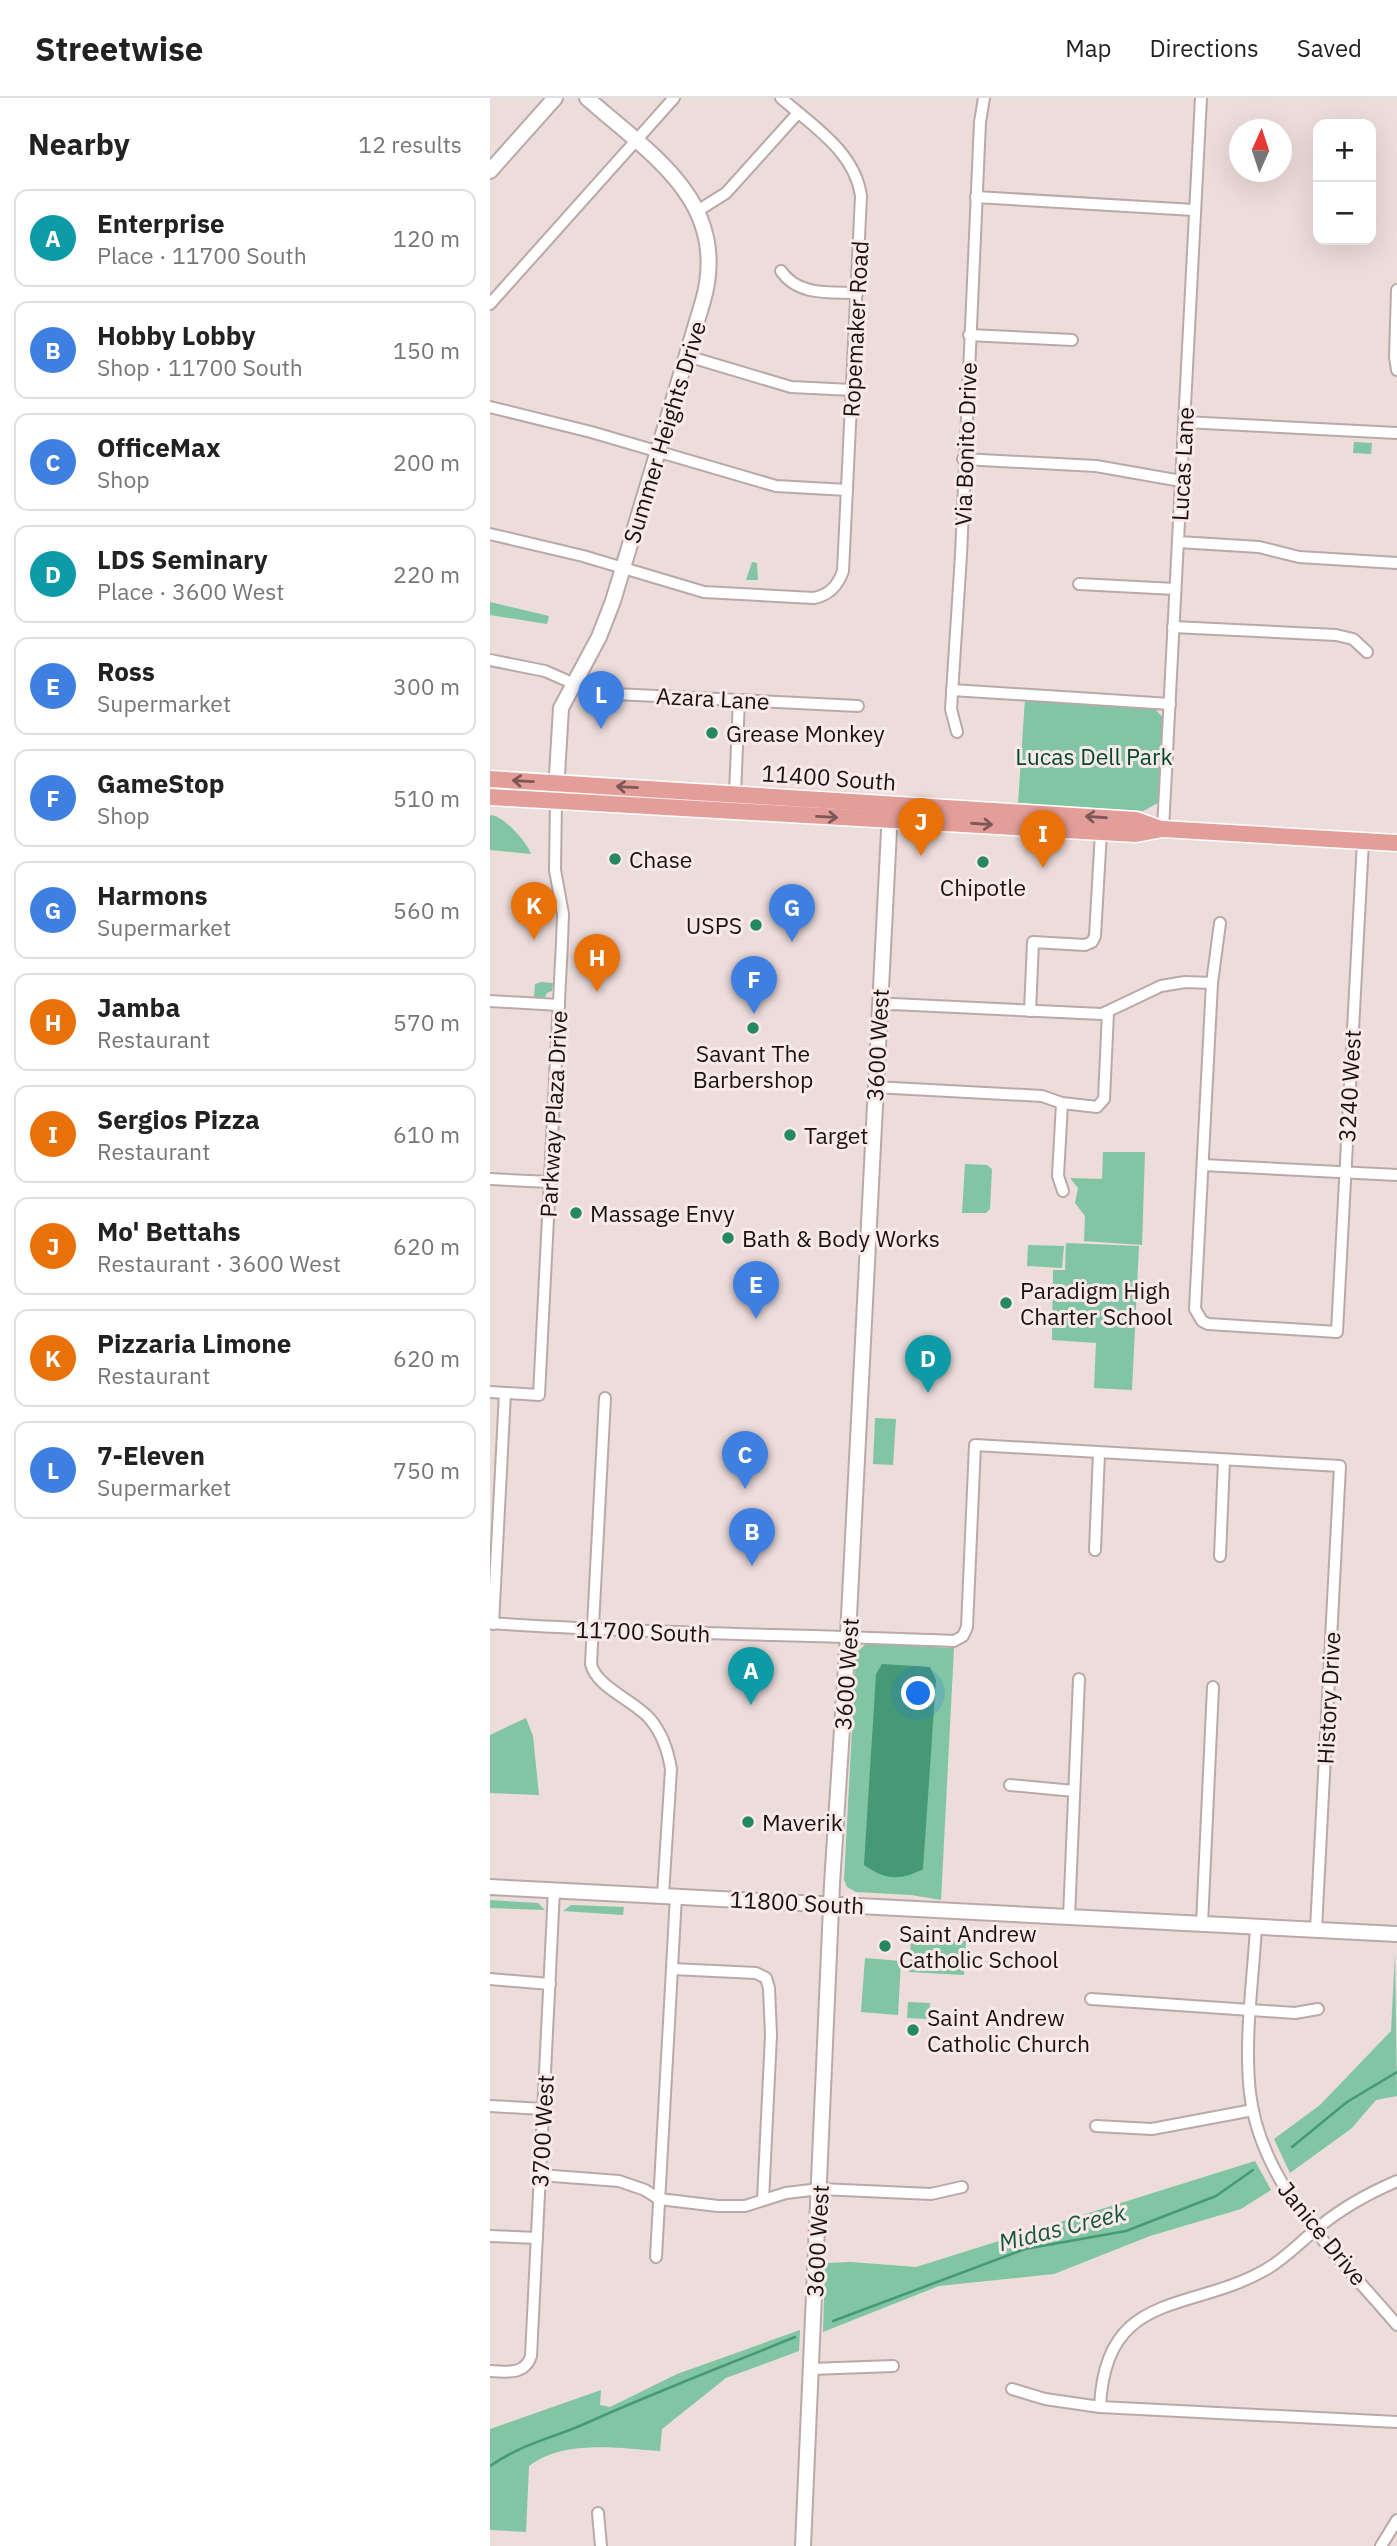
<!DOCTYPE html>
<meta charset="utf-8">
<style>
body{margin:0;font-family:"IBM Plex Sans",sans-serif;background:#f6f6f6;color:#222}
.controls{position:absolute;right:21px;top:21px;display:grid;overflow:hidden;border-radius:14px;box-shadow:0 7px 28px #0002}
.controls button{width:63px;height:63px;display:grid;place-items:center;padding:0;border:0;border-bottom:2px solid #e0e0e0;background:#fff;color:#222;font:35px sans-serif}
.compass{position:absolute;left:739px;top:21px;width:63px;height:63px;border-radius:50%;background:#fff;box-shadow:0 7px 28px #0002;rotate:3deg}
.you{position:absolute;left:429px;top:1596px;width:24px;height:24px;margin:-18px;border:5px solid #fff;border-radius:50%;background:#1a73e8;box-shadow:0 0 0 10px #1a73e833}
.badge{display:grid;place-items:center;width:46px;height:46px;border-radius:50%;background:#7c3aed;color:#fff;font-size:23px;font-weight:700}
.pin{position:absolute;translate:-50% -58px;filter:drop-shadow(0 2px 4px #0008)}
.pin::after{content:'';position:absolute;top:37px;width:24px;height:21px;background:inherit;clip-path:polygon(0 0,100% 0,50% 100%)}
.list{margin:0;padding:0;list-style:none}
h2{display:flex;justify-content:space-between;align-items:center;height:91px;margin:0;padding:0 28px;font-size:30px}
h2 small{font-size:23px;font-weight:400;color:#767676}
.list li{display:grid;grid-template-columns:46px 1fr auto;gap:21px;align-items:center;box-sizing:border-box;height:98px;margin:0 14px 14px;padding:0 14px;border:2px solid #e0e0e0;border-radius:14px}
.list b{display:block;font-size:26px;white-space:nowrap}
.list p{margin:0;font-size:23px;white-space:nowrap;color:#767676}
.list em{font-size:23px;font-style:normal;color:#767676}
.map{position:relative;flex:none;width:907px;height:2448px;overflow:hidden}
header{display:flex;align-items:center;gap:42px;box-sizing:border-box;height:98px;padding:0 35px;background:#fff;border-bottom:2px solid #e0e0e0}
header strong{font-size:33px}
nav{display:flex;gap:38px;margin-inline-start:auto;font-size:24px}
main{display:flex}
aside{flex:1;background:#fff}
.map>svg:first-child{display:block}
.green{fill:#81c5a4}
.water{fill:#459a75}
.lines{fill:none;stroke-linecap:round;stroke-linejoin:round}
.stream{stroke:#459a75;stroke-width:2.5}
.street-casing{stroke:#b9a9a7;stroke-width:14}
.secondary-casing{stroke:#b9a9a7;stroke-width:18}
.primary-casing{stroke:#fff;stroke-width:19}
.street{stroke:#fff;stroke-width:10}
.secondary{stroke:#fff;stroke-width:14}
.primary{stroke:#e49e9a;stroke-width:16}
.oneway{stroke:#7e5856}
.poi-dot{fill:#268861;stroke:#f9e9e7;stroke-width:2.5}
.labels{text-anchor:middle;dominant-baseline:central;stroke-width:6;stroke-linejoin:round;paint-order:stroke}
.street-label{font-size:23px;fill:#181312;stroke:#f9e9e7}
.poi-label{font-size:23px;fill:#181312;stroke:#f9e9e7;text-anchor:start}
.park-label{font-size:23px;fill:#00482f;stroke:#f9e9e7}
.water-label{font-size:24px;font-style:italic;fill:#15573d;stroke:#f9e9e7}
</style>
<header>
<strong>Streetwise</strong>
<nav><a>Map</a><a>Directions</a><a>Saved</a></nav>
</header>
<main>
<aside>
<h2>Nearby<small>12 results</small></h2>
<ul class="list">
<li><span class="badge" style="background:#0f9aa8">A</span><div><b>Enterprise</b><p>Place · 11700 South</p></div><em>120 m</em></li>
<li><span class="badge" style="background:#3f7fe0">B</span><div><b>Hobby Lobby</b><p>Shop · 11700 South</p></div><em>150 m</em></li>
<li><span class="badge" style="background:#3f7fe0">C</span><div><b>OfficeMax</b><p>Shop</p></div><em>200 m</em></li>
<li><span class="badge" style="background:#0f9aa8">D</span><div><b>LDS Seminary</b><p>Place · 3600 West</p></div><em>220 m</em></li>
<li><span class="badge" style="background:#3f7fe0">E</span><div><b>Ross</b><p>Supermarket</p></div><em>300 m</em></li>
<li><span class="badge" style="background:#3f7fe0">F</span><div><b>GameStop</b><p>Shop</p></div><em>510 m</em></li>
<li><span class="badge" style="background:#3f7fe0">G</span><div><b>Harmons</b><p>Supermarket</p></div><em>560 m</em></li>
<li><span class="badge" style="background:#e8710a">H</span><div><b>Jamba</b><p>Restaurant</p></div><em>570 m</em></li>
<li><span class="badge" style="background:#e8710a">I</span><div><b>Sergios Pizza</b><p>Restaurant</p></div><em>610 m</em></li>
<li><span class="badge" style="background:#e8710a">J</span><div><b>Mo' Bettahs</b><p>Restaurant · 3600 West</p></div><em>620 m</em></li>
<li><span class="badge" style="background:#e8710a">K</span><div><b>Pizzaria Limone</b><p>Restaurant</p></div><em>620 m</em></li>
<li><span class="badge" style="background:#3f7fe0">L</span><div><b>7-Eleven</b><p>Supermarket</p></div><em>750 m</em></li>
</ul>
</aside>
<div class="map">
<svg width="907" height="2448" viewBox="0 0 907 2448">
<rect width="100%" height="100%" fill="#ecdcda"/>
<g class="green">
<path d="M864,344L882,345L881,356L863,355Z"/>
<path d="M262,464L267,465L268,482H256Z"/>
<path d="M0,504L59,518L57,526L0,517Z"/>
<path d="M535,601L665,611L673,620L668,705L653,713L528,705Z"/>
<path d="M0,717C13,717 37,744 41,756L0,752Z"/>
<path d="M51,884L63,885L62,893L57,895L54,901L44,900L45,886Z"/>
<path d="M613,1054H655L652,1147L594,1143L595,1118L585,1105L588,1090L580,1080L612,1081Z"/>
<path d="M475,1066L497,1067L502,1071L500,1111L496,1115H472Z"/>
<path d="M576,1145L649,1148L642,1292L604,1290L606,1245L562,1242L563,1172H575Z"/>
<path d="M538,1147L574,1148L572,1170L537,1168Z"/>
<path d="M385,1320L406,1321L403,1367L383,1366Z"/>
<path d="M376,1546L464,1550L451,1802L421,1797L366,1794L357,1789L354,1782L366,1555Z"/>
<path d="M36,1620L43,1638L49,1697L0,1695V1637Z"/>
<path d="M0,1802L48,1805L55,1812L0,1810Z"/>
<path d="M81,1807L134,1809L133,1817L73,1813Z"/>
<path d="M421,1840L476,1843L474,1877L419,1874Z"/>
<path d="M905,1856L907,1998L886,2002L862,2030L800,2075L784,2041L830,2007L901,1933Z"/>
<path d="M375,1860L411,1863L408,1917L371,1914Z"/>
<path d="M418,1904L440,1905L439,1921L417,1920Z"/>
<path d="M765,2063L781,2092L751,2111L660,2138L564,2176L449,2188L333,2234L335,2165L361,2164L426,2169Z"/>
<path d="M310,2232L309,2253L236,2280L172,2331L170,2353C129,2350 74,2341 39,2368L36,2434L0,2432V2331L111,2292L110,2307L120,2309L187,2276Z"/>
</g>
<path class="water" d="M392,1566L440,1569L446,1582L433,1771C410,1783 395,1782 374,1767L386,1576Z"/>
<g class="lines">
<g class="stream">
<path d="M802,2049L857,2004L907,1974"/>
<path d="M343,2223L535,2151L636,2133L726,2098L763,2072"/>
<path d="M0,2368C34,2345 57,2342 92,2327C163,2295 234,2268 305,2239"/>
</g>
<defs>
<g id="street">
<path d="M486,99L704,112"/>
<path d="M209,112L236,95L308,15"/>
<path d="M291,173C308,198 339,194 367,195"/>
<path d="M907,192L905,259L907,272"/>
<path d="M0,206L184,0"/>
<path d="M479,237L582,242"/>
<path d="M197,258L301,289L362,292"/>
<path d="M0,309L101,334L286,388L357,392"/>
<path d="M694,324L907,335"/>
<path d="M473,361L606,368L691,383"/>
<path d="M0,436L93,458L214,494L324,500C340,497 348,487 353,473L371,98C365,54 323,28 291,0"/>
<path d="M688,444L769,449L809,459L907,465"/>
<path d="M589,486L685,491"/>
<path d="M683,529L846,537L863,541L877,554"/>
<path d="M0,562L55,573L105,595L368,608"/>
<path d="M462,592L680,606"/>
<path d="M467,634L461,611L471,457L490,24L494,0"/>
<path d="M245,695L249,602"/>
<path d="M673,731L711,0"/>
<path d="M730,825L722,885L705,1211L712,1223L718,1226L847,1234L873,743"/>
<path d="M0,903L69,907"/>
<path d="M388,909L403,906L612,916L671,888L695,884L722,885"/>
<path d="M540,913L543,844L595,847L602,844L605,838L611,734"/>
<path d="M384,989L552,998L572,1005L607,1009L614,1001L618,914"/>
<path d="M572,1005L568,1078L573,1093"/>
<path d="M713,1067L907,1077"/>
<path d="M0,1081L60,1084"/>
<path d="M0,1294L49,1297L72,844L73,816L65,772L66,703"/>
<path d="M115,1300L101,1566C106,1589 145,1603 160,1621C172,1635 178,1653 181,1671L173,1797"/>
<path d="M605,1452L609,1355"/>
<path d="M730,1458L734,1363"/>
<path d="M0,1525C155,1536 309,1536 464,1543L473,1538L477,1529L485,1347L850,1368L826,1831"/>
<path d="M3,1526L15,1295"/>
<path d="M520,1687L584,1693"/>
<path d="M579,1819L589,1581"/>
<path d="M712,1826L723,1589"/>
<path d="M766,1829C763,1883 754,1941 760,1995C771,2089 849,2158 907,2227"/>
<path d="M182,1871L266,1875L276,1880L279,1890L281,1937L273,2102"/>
<path d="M0,1881L60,1886"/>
<path d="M601,1901L805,1915L828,1911"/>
<path d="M0,2008L53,2011"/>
<path d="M606,2028L662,2031L763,2012"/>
<path d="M50,2077L129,2083L155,2092L169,2101L228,2108H255L296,2095L330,2091L441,2096L472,2089"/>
<path d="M0,2138L47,2140"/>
<path d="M166,2159L186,1798"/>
<path d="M321,2271L403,2268"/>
<path d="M0,2273C17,2274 35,2277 41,2258L64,1792"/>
<path d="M522,2291L555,2301L610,2309L907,2324"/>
<path d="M610,2309C615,2191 700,2215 775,2172C795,2161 811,2143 829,2129C853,2109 879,2095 907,2083"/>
<path d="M108,2415L111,2448"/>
<path d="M891,2448L907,2422"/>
</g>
<g id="secondary">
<path d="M0,73L65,0"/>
<path d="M66,694L71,610L109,539L123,503L213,203C241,104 161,57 97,0"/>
<path d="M0,1789L907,1836"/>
<path d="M313,2448L342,1786L358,1538L400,713"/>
</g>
<g id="primary">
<path d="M0,681L646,722L671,731"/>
<path d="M0,699L646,736L673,731L907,745"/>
</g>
</defs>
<use href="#street" class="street-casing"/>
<use href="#secondary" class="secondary-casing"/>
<use href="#primary" class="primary-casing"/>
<use href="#street" class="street"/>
<use href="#secondary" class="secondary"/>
<use href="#primary" class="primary"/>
</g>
<defs><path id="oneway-shaft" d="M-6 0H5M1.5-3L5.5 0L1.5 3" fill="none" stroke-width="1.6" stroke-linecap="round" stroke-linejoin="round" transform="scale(1.75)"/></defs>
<g class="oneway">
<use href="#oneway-shaft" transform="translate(33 683) rotate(-177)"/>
<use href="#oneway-shaft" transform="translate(137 689) rotate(-177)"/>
<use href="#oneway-shaft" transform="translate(337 719) rotate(3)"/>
<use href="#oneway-shaft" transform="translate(606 719) rotate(-176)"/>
<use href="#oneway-shaft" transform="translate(492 726) rotate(4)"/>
</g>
<g class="poi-dot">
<circle cx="222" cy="635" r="7"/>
<circle cx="125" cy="761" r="7"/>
<circle cx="493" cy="764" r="7"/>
<circle cx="266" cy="827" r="7"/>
<circle cx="263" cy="930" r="7"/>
<circle cx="300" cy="1037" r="7"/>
<circle cx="86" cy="1115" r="7"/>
<circle cx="238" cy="1140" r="7"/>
<circle cx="516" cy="1205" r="7"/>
<circle cx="258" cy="1724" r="7"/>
<circle cx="395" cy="1848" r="7"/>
<circle cx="423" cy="1932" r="7"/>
</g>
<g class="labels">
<g class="street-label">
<text transform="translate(365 231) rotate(-87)">Ropemaker Road</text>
<text transform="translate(174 334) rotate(-73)">Summer Heights Drive</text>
<text transform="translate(475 346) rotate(-88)">Via Bonito Drive</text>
<text transform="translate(692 366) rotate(-87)">Lucas Lane</text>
<text transform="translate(223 600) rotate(3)">Azara Lane</text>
<text transform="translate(339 679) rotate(4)">11400 South</text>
<text transform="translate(387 947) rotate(-87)">3600 West</text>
<text transform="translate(859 988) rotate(-87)">3240 West</text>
<text transform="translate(63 1016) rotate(-87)">Parkway Plaza Drive</text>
<text transform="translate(153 1533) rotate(2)">11700 South</text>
<text transform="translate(356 1576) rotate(-86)">3600 West</text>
<text transform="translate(838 1600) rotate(-87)">History Drive</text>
<text transform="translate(307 1804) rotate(3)">11800 South</text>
<text transform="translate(52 2033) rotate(-87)">3700 West</text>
<text transform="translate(833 2135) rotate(51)">Janice Drive</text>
<text transform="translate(327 2143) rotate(-87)">3600 West</text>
</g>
<g class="poi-label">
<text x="236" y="635">Grease Monkey</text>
<text x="139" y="761">Chase</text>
<text x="493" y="789" text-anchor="middle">Chipotle</text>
<text x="252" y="827" text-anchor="end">USPS</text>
<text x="263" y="955" text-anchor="middle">Savant The<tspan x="263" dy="26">Barbershop</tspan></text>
<text x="314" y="1037">Target</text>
<text x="100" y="1115">Massage Envy</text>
<text x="252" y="1140">Bath &amp; Body Works</text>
<text x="530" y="1192">Paradigm High<tspan x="530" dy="26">Charter School</tspan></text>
<text x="272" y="1724">Maverik</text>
<text x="409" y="1835">Saint Andrew<tspan x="409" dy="26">Catholic School</tspan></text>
<text x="437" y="1919">Saint Andrew<tspan x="437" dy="26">Catholic Church</tspan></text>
</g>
<g class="park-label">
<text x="604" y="658">Lucas Dell Park</text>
</g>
<g class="water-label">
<text transform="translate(572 2129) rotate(-14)">Midas Creek</text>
</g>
</g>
</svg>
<div class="controls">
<button>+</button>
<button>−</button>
</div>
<svg class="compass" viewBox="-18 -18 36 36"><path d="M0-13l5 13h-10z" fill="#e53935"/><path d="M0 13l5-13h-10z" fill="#767676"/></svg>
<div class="you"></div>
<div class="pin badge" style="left:261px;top:1607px;background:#0f9aa8">A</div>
<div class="pin badge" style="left:262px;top:1468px;background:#3f7fe0">B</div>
<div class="pin badge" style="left:255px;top:1391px;background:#3f7fe0">C</div>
<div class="pin badge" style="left:438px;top:1295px;background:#0f9aa8">D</div>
<div class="pin badge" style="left:266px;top:1221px;background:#3f7fe0">E</div>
<div class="pin badge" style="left:264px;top:916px;background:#3f7fe0">F</div>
<div class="pin badge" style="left:302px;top:844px;background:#3f7fe0">G</div>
<div class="pin badge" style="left:107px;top:894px;background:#e8710a">H</div>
<div class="pin badge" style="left:553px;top:770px;background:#e8710a">I</div>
<div class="pin badge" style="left:431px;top:758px;background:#e8710a">J</div>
<div class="pin badge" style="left:44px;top:842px;background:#e8710a">K</div>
<div class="pin badge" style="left:111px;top:631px;background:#3f7fe0">L</div>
</div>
</main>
